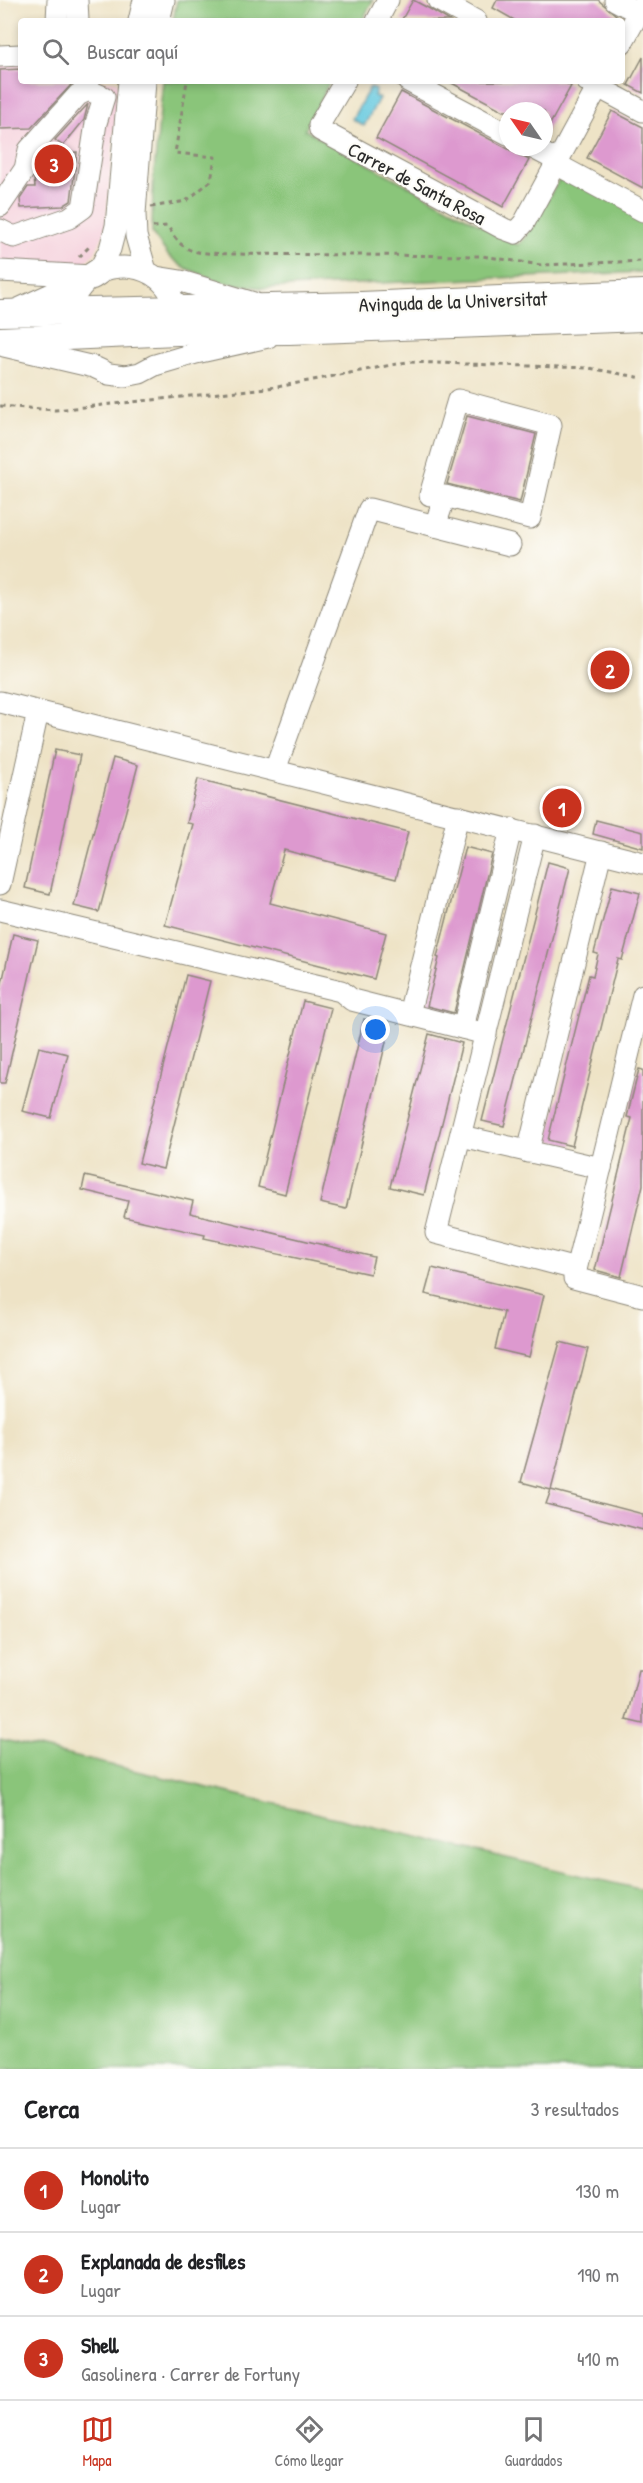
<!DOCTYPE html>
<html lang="es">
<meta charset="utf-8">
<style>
body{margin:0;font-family:"Patrick Hand",sans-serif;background:#f6f6f6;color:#202124}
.compass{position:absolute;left:499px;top:102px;width:54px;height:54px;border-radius:50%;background:#fff;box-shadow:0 3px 9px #0003;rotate:304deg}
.you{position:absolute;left:376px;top:1030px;width:21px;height:21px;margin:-15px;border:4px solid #fff;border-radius:50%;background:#1a73e8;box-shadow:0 0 0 9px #1a73e833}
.badge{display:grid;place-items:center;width:39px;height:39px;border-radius:50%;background:#c8321e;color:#fff;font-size:20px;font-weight:700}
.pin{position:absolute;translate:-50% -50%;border:3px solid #fff;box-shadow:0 2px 6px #0006}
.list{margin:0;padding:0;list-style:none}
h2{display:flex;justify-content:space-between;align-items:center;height:78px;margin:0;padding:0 24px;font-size:26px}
h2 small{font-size:20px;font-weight:400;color:#757577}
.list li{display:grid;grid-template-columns:39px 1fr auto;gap:18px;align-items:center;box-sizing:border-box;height:84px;padding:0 24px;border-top:2px solid #e0e0e0}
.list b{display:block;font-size:22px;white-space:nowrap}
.list p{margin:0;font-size:20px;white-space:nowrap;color:#757577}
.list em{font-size:20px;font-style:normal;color:#757577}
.icon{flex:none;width:33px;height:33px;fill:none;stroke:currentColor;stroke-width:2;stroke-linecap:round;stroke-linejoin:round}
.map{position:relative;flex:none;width:643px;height:2069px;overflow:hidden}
.search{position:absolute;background:#fff;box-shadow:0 3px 9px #0003;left:18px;right:18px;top:18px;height:66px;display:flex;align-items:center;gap:15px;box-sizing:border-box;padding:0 21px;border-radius:6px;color:#757577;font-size:22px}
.sheet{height:330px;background:#fff}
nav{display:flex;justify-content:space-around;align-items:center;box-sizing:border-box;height:84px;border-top:2px solid #e0e0e0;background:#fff;font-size:16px;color:#757577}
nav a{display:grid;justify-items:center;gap:3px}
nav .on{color:#c8321e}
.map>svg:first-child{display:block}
.built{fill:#f5cfdc}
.green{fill:#8ac57a;stroke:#5a7852;stroke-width:1.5}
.water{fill:#61c7de;stroke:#467984;stroke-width:1.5}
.building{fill:#dd99cf}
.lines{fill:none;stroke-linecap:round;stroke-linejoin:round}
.minor-casing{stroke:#8c8778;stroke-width:23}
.major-casing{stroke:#8c8778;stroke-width:28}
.path{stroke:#8c8778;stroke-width:3;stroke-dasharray:4.5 4.5;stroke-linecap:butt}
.minor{stroke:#fff;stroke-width:21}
.major{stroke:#fff;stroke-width:26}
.labels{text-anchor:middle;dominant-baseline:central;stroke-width:4.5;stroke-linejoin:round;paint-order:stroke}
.street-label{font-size:20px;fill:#2b2b2b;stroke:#fdfcf7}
</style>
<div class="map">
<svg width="643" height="2069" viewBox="0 0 643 2069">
<rect width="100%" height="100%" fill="#fdfcf7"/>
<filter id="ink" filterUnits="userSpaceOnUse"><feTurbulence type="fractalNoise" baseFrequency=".0167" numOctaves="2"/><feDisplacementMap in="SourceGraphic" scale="12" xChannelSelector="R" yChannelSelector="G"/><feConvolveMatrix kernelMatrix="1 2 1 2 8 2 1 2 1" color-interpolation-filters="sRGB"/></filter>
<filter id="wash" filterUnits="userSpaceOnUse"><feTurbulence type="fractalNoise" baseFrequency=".008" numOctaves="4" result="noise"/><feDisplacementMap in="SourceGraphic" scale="24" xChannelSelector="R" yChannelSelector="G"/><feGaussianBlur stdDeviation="1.35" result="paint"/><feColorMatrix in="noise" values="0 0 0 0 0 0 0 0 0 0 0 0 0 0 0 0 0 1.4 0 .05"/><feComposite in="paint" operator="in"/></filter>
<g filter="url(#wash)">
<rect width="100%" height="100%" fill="#eee3c6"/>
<path class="built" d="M21,61V81H116L119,85L105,232L95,253L82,265L0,266V62Z"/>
<g class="green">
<path d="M177,0H373L362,21H173Z"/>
<path d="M163,81H330L305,130L518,245L525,238L560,178L573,179L643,214V272L262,288L221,282L183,267L168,255L152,233L153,182Z"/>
<path d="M0,1739L643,1890V2069H0Z"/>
</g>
<path class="water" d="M370,87L376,90L374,96L379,98L364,126L352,119Z"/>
<g id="blocks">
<g class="building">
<path d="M413,0L430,9L450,21H401Z"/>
<path d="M497,0H598L616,15L613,21H516L493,8Z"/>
<path d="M643,57V93L628,85Z"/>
<path d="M21,69V81H66L71,85L31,128L0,129V70Z"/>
<path d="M448,81H562L571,86L544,135V111H504Z"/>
<path d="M401,92L529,160L503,207L376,138Z"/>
<path d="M88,104L84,120L63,146L55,140Z"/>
<path d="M612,111L643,127V188L587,158Z"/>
<path d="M77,152L71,201L63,206L21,208L20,199L28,187H35L34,178L43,154Z"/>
<path d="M467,416L536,434L520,502L447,484Z"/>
<path d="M55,750L80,755L50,894L25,888Z"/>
<path d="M113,758L138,765L99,912L74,906Z"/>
<path d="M198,779L408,832L396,879L284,850L270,903L386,933L374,979L165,925L193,824L187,823Z"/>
<path d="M596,820L643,832V848L593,834Z"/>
<path d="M465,847L492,854L454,1013L427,1006L439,958L437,957Z"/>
<path d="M548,862L570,868L504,1126L482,1121Z"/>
<path d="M612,886L640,893L622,960L618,959L572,1146L548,1140L589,975L593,976L598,954L594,953Z"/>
<path d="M13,934L38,940L5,1083H0V992Z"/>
<path d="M186,975L210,981L163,1169L139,1163Z"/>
<path d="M303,1001L331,1008L285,1194L258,1187Z"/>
<path d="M364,1019L390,1025L346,1209L320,1203Z"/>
<path d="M429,1034L462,1043L424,1195L390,1187Z"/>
<path d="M39,1047L68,1054L51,1118L22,1111Z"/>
<path d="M639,1069L643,1070V1185L621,1277L595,1270L632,1118L627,1117Z"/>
<path d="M85,1176L193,1201L190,1213L374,1257L370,1274L204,1238L205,1235L124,1217L128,1201L82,1190Z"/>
<path d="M432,1268L544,1295L529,1357L495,1349L504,1312L425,1294Z"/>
<path d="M560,1342L588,1349L551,1490L521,1482Z"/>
<path d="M551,1490L643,1514V1530L546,1504Z"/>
<path d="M639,1669H643V1724L626,1720Z"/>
</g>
</g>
</g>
<g filter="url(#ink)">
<use href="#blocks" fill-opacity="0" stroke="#8c8778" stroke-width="1.5"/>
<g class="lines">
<defs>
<g id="minor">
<path d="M77,0L78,21"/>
<path d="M438,0L476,21"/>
<path d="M615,0L643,15"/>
<path d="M57,21L58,0"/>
<path d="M139,21L144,0"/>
<path d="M159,21L164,0"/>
<path d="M377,21L388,0"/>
<path d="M622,43L643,5"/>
<path d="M0,56L21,55"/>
<path d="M145,81L135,214L136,236L146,271"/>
<path d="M345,81L319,125L320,130L504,229L515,233L524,223L601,81"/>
<path d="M408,81L508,134"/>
<path d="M587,81L643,111"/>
<path d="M531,147L558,161"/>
<path d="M556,164L643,211"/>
<path d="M0,206L25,169L29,150L78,95L88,90L104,97L96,123L83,208L69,218L14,237L0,230"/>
<path d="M0,271L92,276"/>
<path d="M98,272L110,249L116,226L129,81"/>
<path d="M98,272C138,257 175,277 178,322"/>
<path d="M156,277L181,281L254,303"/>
<path d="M14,311L86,278"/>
<path d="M69,327C67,305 76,290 92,276"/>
<path d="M4,346L94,367L109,374L125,376L140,373L155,365L196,353L268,337"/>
<path d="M435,526L445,496L530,518L551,425L458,400L430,495L445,496"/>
<path d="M0,702L643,863"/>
<path d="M275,770L369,509L510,545"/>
<path d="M535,835L436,1233L576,1269"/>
<path d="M0,884L38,712"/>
<path d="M0,910L341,991L352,1000L486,1034"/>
<path d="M643,995L574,1278L643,1296"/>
<path d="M409,1014L458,816"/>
<path d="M463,1028L511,829"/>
<path d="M461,1136L601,1168"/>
<path d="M528,1152L601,852"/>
</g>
<g id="major">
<path d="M92,276L98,272"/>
<path d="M0,313L361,305L643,293"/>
<path d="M0,340L176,332L289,331L643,318"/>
</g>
</defs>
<use href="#minor" class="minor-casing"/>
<use href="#major" class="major-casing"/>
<g class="path">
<path d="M151,207L186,201L211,181L215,157L175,153L187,81"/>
<path d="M153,227L168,226C184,257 198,252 229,254L482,256L541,265L643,261"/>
<path d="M79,257L89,247"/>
<path d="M0,406L55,410L277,387L407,362L589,368L643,378"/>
</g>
<use href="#minor" class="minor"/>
<use href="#major" class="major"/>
</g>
</g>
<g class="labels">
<g class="street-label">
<text transform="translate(417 183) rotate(28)">Carrer de Santa Rosa</text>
<text transform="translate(453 301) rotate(-2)">Avinguda de la Universitat</text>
</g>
</g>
</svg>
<svg class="compass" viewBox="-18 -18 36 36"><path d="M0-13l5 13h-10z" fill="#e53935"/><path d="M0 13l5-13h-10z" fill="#757577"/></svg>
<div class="you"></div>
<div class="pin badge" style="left:562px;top:808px">1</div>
<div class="pin badge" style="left:610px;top:670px">2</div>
<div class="pin badge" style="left:54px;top:164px">3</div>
<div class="search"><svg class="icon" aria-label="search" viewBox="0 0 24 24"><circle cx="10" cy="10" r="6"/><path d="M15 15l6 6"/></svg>Buscar aquí</div>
</div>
<section class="sheet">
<h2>Cerca<small>3 resultados</small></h2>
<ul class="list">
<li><span class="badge">1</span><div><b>Monolito</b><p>Lugar</p></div><em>130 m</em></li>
<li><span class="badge">2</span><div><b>Explanada de desfiles</b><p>Lugar</p></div><em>190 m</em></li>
<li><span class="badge">3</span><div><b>Shell</b><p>Gasolinera · Carrer de Fortuny</p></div><em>410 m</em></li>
</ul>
</section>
<nav>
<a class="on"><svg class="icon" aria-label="map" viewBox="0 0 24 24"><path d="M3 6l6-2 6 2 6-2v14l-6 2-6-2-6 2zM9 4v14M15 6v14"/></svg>Mapa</a>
<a><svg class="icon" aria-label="directions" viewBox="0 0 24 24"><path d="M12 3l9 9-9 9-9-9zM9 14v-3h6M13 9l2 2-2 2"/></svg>Cómo llegar</a>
<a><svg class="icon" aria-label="saved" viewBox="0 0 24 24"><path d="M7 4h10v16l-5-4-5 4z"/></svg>Guardados</a>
</nav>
